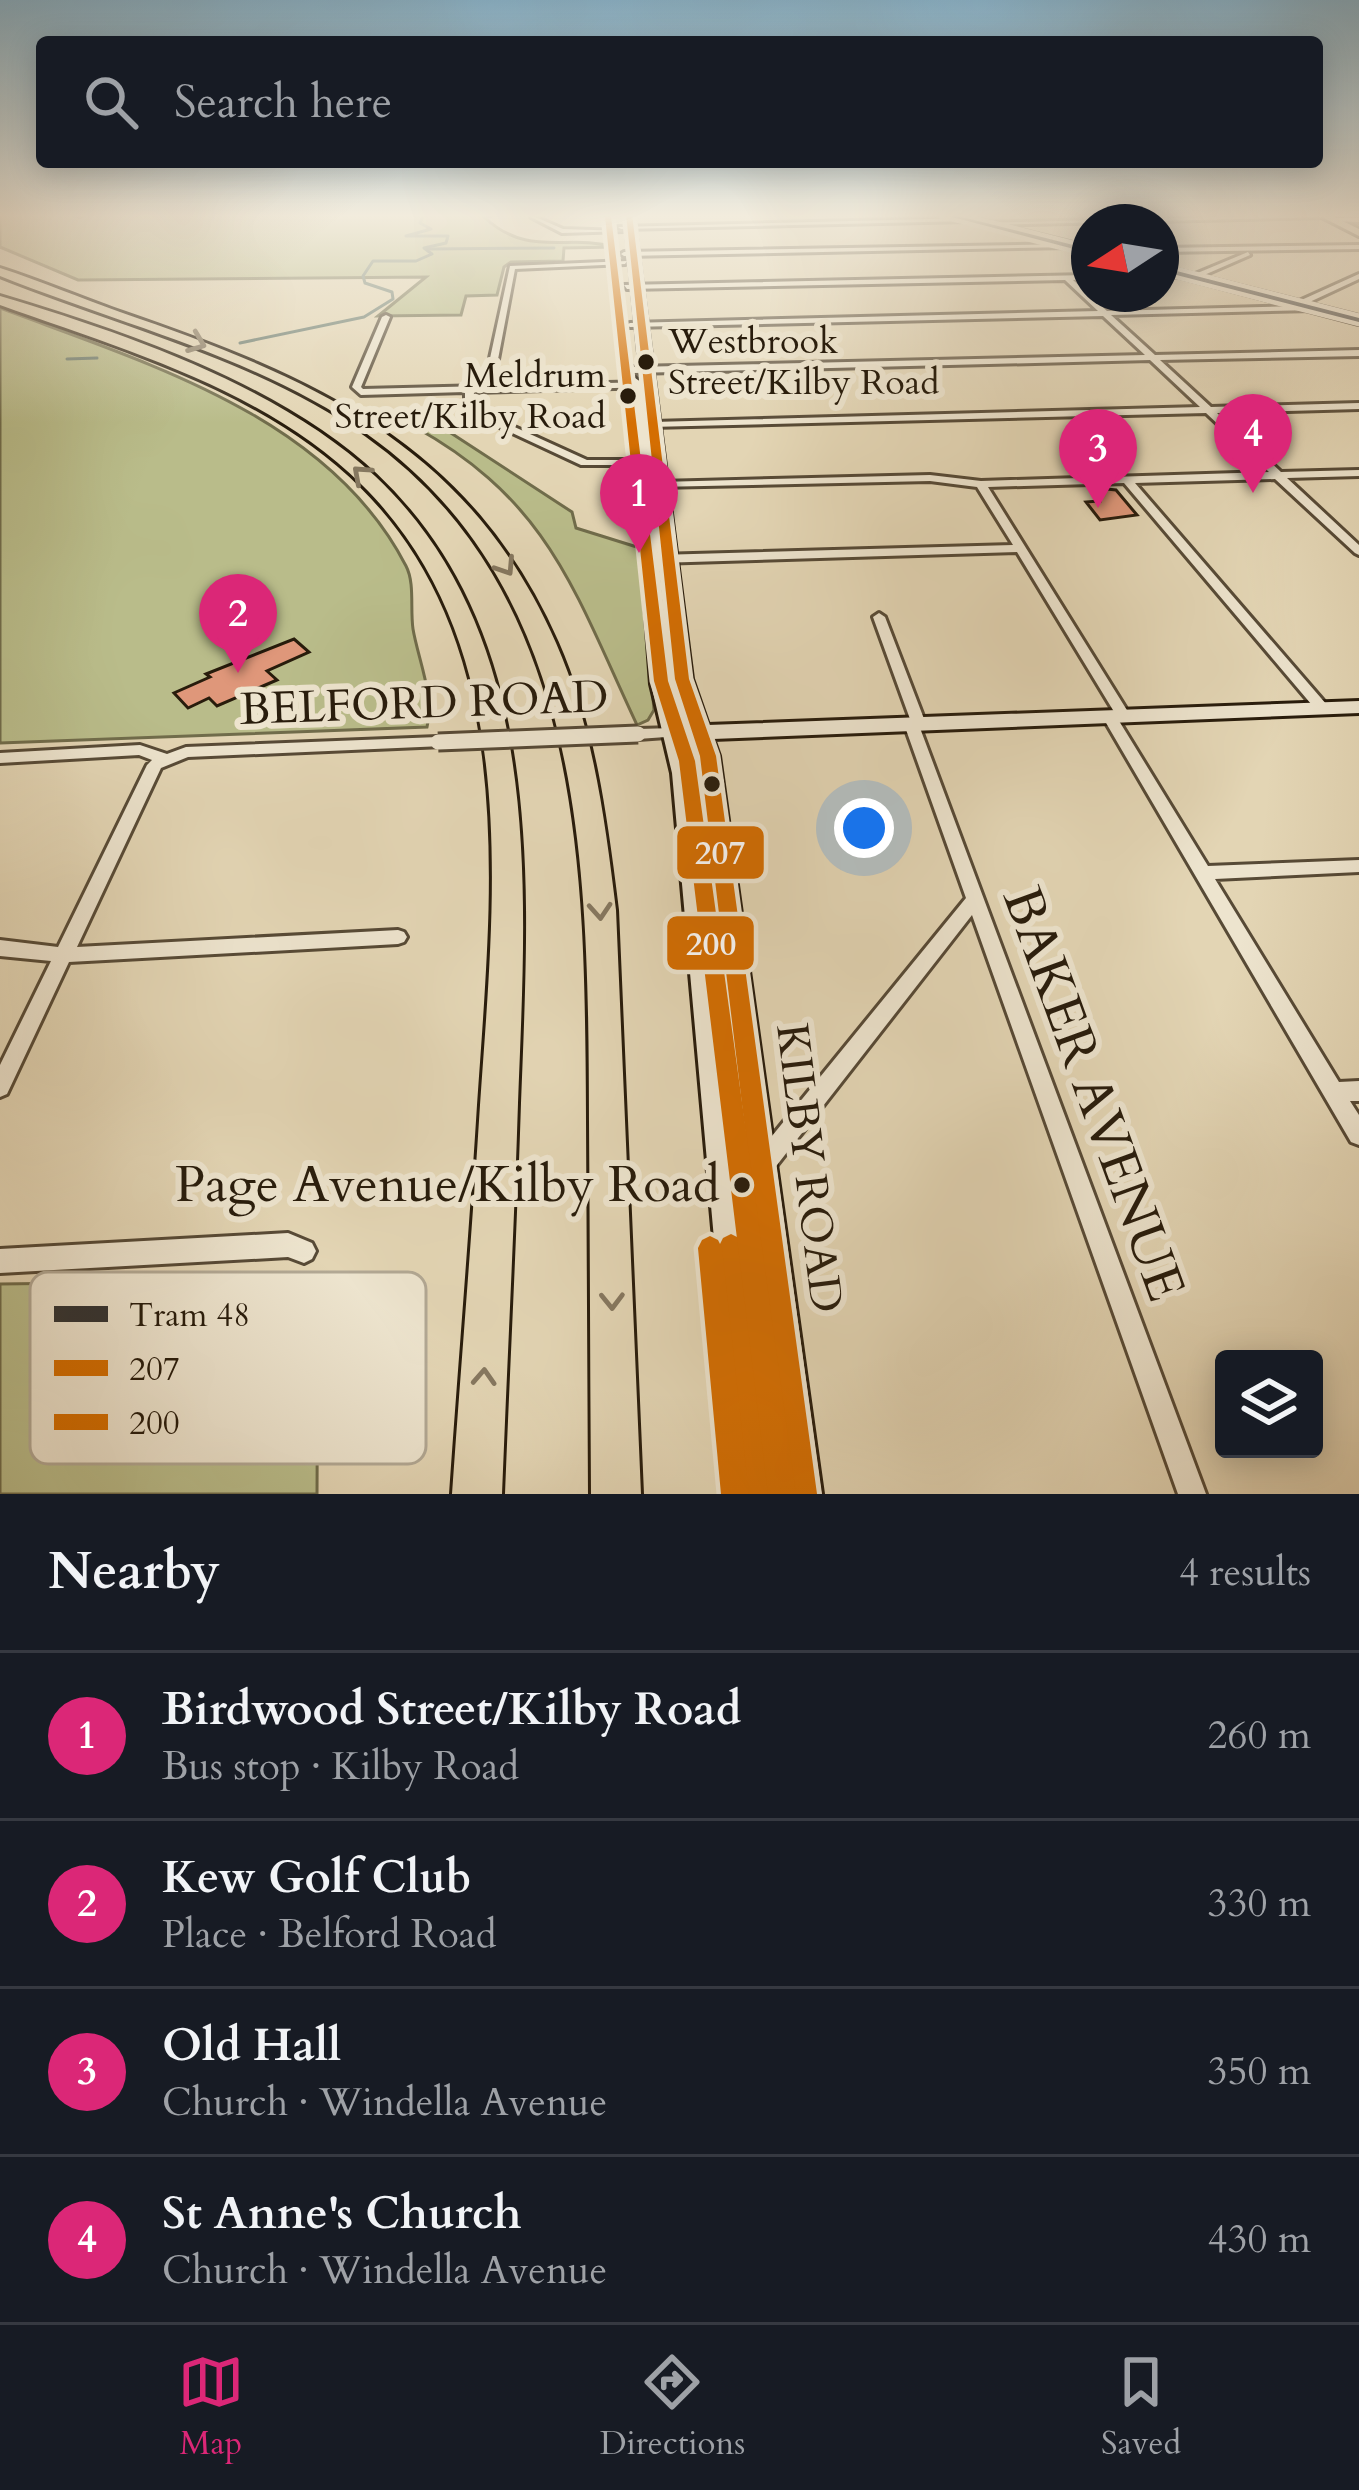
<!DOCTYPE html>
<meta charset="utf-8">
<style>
body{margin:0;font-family:Cardo,serif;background:#20242c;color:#f1f3f6}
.controls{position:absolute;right:36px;bottom:36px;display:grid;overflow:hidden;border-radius:12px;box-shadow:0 6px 30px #0003}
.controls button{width:108px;height:108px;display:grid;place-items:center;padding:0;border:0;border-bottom:3px solid #363941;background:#171b24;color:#f1f3f6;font:60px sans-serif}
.compass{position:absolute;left:1071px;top:204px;width:108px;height:108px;border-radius:50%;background:#171b24;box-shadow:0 6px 30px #0003;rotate:258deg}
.you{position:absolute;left:864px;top:828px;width:42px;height:42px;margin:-30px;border:9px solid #fff;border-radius:50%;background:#1a73e8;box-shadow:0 0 0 18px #1a73e833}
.badge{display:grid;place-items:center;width:78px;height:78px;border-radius:50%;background:#db2777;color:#fff;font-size:39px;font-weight:700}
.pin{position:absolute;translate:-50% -99px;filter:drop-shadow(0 3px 6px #0008)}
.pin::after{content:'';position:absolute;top:63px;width:42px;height:36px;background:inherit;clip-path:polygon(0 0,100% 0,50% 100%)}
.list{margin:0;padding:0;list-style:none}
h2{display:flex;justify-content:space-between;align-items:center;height:156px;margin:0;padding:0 48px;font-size:51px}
h2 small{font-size:39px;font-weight:400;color:#9ea1a6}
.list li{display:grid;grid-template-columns:78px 1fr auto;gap:36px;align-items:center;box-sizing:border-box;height:168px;padding:0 48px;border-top:3px solid #363941}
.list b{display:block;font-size:45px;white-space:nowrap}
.list p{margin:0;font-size:39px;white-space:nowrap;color:#9ea1a6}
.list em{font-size:39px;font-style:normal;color:#9ea1a6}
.icon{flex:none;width:66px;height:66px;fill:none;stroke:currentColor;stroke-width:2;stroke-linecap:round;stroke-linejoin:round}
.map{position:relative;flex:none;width:1359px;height:1494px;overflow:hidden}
.search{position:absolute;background:#171b24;box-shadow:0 6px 30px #0003;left:36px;right:36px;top:36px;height:132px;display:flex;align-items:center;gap:30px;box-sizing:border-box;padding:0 42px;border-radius:12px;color:#9ea1a6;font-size:45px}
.sheet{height:828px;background:#171b24}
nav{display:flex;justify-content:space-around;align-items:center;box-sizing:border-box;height:168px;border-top:3px solid #363941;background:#171b24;font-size:33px;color:#9ea1a6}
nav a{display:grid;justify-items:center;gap:6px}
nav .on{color:#db2777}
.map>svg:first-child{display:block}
.green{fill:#b9bc8a;stroke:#706c4b;stroke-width:3}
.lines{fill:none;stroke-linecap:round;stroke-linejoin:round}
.stream{stroke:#697a6e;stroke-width:3}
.building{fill:#df977a;stroke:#281c0c;stroke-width:3}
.street-casing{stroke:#574a36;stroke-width:6}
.secondary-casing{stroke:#281c0c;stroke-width:6}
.primary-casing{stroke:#281c0c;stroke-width:6}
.highway-casing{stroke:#281c0c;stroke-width:6}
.street{fill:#ede4ce;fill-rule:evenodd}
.secondary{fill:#ede4ce;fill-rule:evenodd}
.primary{fill:#e3d5b4;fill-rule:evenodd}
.highway{fill:#e3d5b4;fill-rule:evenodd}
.street-bridge-casing{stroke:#574a36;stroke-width:21;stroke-linecap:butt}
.street-bridge{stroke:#ede4ce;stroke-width:15}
.bus-1-casing{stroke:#ede4ce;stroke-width:9}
.bus-2-casing{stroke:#ede4ce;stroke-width:9}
.bus-1{fill:#d46e02;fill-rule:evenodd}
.bus-2{fill:#d46e02;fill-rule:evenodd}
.tram-1-casing{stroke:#ede4ce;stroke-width:9}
.tram-1{fill:#333434;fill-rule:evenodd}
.oneway{stroke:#867860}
.bus-dot{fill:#281c0c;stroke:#ede4ce;stroke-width:4.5}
.labels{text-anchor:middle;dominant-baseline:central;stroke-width:12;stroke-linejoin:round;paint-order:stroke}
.far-bus-label{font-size:36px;fill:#281c0c;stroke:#ede4ce;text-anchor:start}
.street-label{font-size:45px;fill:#281c0c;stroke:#ede4ce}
.near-bus-label{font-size:51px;fill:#281c0c;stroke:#ede4ce;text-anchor:end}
.near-street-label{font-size:54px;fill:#281c0c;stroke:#ede4ce}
.key{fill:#ede4ce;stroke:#b2a894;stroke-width:3}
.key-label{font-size:33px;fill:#281c0c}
.line-badge{stroke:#ede4ce;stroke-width:4.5}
.badge-label{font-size:33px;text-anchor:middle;font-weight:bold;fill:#fff}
</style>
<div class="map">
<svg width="1359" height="1494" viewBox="0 0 1359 1494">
<rect width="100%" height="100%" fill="#e3d5b4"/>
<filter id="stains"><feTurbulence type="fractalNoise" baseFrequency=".00167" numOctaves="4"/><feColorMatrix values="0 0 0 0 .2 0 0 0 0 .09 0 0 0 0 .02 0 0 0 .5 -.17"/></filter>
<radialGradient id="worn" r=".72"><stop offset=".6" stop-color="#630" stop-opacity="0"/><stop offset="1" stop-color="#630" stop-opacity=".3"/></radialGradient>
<g class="green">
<path d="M0,214H506L484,217C529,259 568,233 614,247L564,248L563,261L511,262L504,267L497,295L466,296L461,315L378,316L426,277L78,280L0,247Z"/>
<path d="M0,308C146,363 329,416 406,566C415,583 410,609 413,629C418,659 435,697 427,727L0,743Z"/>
<path d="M434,422L572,512L576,528L640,548L654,710L648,720L637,725C575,593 550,502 415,427Z"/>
<path d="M318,1280L317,1494H0V1284Z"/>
</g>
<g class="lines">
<g class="stream">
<path d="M428,249L554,248"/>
<path d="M240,343L364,317L393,299L392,292L365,283L363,276L373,261H416L432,254L424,248L446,243L448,236H406L431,229L420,223L424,214"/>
<path d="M67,359L97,358"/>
</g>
</g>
<g class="building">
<path d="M1097,488L1116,490L1137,515L1100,520L1086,502L1099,501L1091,491Z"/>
<path d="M294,639L309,652L267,671L277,680L263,686L217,706L209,698L188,708L174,693L210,677L206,674Z"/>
</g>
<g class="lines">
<defs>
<g id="street">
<path d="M75,214H83L80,216Z"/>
<path d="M1326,214L1328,217L981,225L978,223Z"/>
<path d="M531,215L563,229L624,231L562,233L531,217Z"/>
<path d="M970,218L968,221L621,229L618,227Z"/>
<path d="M1334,218H1359V222L1332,221Z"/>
<path d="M1072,244L1070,247L624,256L621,254L624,252Z"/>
<path d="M1359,245V249L1161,252V248Z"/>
<path d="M1248,252L1250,255L1195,279L1188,277Z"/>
<path d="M627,261L625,264L515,269L493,386L647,382L650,383V387L474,392L473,408L587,460H642L646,461V465H581L465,411V392L361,395L352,387L382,317L386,315L390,317L361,387L363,389L484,386L510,266Z"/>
<path d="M1184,272V276L1161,278V274Z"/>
<path d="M1359,274V279L1301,306H1316L1313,310L1111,315L1155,355L1359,350V356L1160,360L1211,407L1359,403V409L1217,413L1281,472L1359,470V476L1287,478L1359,545V555L1355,553L1275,479L1135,483L1327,705L1329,708L1327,711H1317L1124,483L988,487L1130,715L1123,720L1116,715L1017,552L658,563L652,559L658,555L1013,545L977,487L930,481L656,487L655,485L660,482L930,475L981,481L1269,472L1206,413L650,427L648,425L653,422L1200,407L1150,360L634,373L630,370L634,367L1145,355L1103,316L630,327L626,325L630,323L1098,311L1065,280L627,289L624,285L1089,275V279L1073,280L1107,311L1299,306L1297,302Z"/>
<path d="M879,613L885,617L926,724L920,728L1206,1494H1178L972,915L770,1174L762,1177L754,1174L751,1166L754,1158L966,898L904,724L910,719L873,617Z"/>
<path d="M1109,711L1116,716L1208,866L1359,860V872L1215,879L1339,1082L1359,1081V1101H1350L1359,1115V1145L1351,1142L1102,716Z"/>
<path d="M675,728L682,733L680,736L638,739L631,734L638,729Z"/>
<path d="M438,737L445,742L443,746L188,757L161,768L77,947L398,930L404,932L407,937L404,942L398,944L69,962L7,1094L0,1097V1065L51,961L0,956V940L58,947L147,765L152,760L139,755L0,763V753L140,745L167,754L186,747Z"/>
<path d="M288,1233L312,1243L316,1251L312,1259L304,1263L288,1257L0,1273V1249Z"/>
</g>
<path id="secondary" d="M625,214H633L692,679L708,725L1359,701V713L713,739L719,756L822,1494H784L697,756L692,740L685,739L694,773L775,1494H737L672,773L651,684L629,382L635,378L641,382L671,684L682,728L688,726L672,679Z"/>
<g id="primary">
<path d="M941,214H956L1089,247V253Z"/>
<path d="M1316,214H1328L1359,229V236Z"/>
<path d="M1161,266L1359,316V324L1161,272Z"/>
</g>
<g id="highway">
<path d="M0,268C41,281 80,298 120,312C312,378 469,445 556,643C593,727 605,820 616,910L641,1494H591C590,1370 590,1245 589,1121C588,875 589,591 367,434C258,357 122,325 0,276Z"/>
<path d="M0,296C124,333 279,386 375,476C546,637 526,889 518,1103C514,1233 507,1364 502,1494H452C461,1364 472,1235 480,1105C494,898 525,646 362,485C265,389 125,350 0,305Z"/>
</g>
</defs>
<use href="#street" class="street-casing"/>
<use href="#secondary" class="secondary-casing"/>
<use href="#primary" class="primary-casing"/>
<use href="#highway" class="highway-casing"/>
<use href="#street" class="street"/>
<use href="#secondary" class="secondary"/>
<use href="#primary" class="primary"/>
<use href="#highway" class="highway"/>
<defs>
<path id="street-bridge" d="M438,742L638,734"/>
</defs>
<use href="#street-bridge" class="street-bridge-casing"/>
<use href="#street-bridge" class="street-bridge"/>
<defs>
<g id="bus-1">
<path d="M626,214H632L689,679L716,756L817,1494H789L700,756L675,679Z"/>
<path d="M731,1234L739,1238L743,1246L770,1494H742L719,1246L723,1238Z"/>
</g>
<g id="bus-2">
<path d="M608,214L611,216L668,681L695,761L796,1494H768L679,761L654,681L605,216Z"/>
<path d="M710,1236L718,1240L722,1248L749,1494H721L698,1248L702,1240Z"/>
</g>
</defs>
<use href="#bus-1" class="bus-1-casing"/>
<use href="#bus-2" class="bus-2-casing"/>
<use href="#bus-1" class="bus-1"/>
<use href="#bus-2" class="bus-2"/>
<defs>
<g id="tram-1">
<path d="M941,214H950L1089,249V253Z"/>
<path d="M1161,267L1359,318V322L1161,271Z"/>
</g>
</defs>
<use href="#tram-1" class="tram-1-casing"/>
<use href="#tram-1" class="tram-1"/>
</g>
<defs><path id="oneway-chevron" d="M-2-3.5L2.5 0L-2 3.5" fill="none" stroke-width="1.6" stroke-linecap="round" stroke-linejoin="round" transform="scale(3)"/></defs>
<g class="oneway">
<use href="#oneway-chevron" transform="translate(197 343) rotate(21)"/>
<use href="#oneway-chevron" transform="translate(361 474) rotate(-138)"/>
<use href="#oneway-chevron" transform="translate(506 567) rotate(57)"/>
<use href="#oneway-chevron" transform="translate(600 911) rotate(86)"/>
<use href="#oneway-chevron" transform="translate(612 1301) rotate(89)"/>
<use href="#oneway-chevron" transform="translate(484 1377) rotate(-87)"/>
</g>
<linearGradient id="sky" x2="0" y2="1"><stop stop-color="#87b6d1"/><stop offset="0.51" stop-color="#f2ecdd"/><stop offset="1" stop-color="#f2ecdd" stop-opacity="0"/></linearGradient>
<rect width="1359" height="423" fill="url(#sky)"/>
<g class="bus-dot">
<circle cx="646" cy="362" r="10"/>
<circle cx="628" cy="396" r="10"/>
<circle cx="712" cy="784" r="10"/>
<circle cx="742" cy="1185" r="10"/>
</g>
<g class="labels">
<g class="far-bus-label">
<text x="668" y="341">Westbrook<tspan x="668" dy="41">Street/Kilby Road</tspan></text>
<text x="606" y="375" text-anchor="end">Meldrum<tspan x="606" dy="41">Street/Kilby Road</tspan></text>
</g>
<g class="street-label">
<text transform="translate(424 703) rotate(-2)">BELFORD ROAD</text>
<text transform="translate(809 1168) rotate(83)">KILBY ROAD</text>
</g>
<g class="near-bus-label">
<text x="720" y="1185">Page Avenue/Kilby Road</text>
</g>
<g class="near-street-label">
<text transform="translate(1093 1094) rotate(70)">BAKER AVENUE</text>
</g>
</g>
<rect x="30" y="1272" width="396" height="192" rx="18" class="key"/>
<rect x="54" y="1306" width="54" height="16" fill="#333434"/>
<rect x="54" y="1360" width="54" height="16" fill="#d46e02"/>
<rect x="54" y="1414" width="54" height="16" fill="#d46e02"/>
<g class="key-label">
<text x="129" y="1326">Tram 48</text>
<text x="129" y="1380">207</text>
<text x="129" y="1434">200</text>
</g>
<g class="line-badge">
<rect x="675" y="824" width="91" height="57" rx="12" fill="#d46e02"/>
<rect x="665" y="914" width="91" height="58" rx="12" fill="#d46e02"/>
</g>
<g class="badge-label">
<text x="720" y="864">207</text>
<text x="711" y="955">200</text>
</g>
<rect width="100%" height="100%" filter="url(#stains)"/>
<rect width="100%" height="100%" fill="url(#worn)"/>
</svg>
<div class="controls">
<button><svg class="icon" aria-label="layers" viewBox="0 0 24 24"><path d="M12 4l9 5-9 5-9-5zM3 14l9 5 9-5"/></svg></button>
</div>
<svg class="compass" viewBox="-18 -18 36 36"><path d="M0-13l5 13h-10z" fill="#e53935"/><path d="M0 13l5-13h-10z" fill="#9ea1a6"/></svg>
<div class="you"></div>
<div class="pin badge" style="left:639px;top:553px">1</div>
<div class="pin badge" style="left:238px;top:673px">2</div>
<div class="pin badge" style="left:1098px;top:508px">3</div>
<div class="pin badge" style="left:1253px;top:493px">4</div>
<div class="search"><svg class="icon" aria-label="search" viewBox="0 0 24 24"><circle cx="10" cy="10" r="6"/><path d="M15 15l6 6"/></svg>Search here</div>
</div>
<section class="sheet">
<h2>Nearby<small>4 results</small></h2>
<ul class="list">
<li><span class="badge">1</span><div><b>Birdwood Street/Kilby Road</b><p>Bus stop · Kilby Road</p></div><em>260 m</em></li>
<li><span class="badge">2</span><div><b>Kew Golf Club</b><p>Place · Belford Road</p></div><em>330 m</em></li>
<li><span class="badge">3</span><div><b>Old Hall</b><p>Church · Windella Avenue</p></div><em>350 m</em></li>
<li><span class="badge">4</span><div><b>St Anne's Church</b><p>Church · Windella Avenue</p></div><em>430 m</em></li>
</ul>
</section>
<nav>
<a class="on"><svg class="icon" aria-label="map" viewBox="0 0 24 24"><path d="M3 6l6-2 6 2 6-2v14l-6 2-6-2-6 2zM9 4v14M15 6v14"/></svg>Map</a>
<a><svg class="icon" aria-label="directions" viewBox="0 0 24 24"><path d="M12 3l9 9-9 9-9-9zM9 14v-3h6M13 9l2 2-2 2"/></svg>Directions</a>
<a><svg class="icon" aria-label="saved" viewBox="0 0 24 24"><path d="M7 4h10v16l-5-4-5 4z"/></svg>Saved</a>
</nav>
